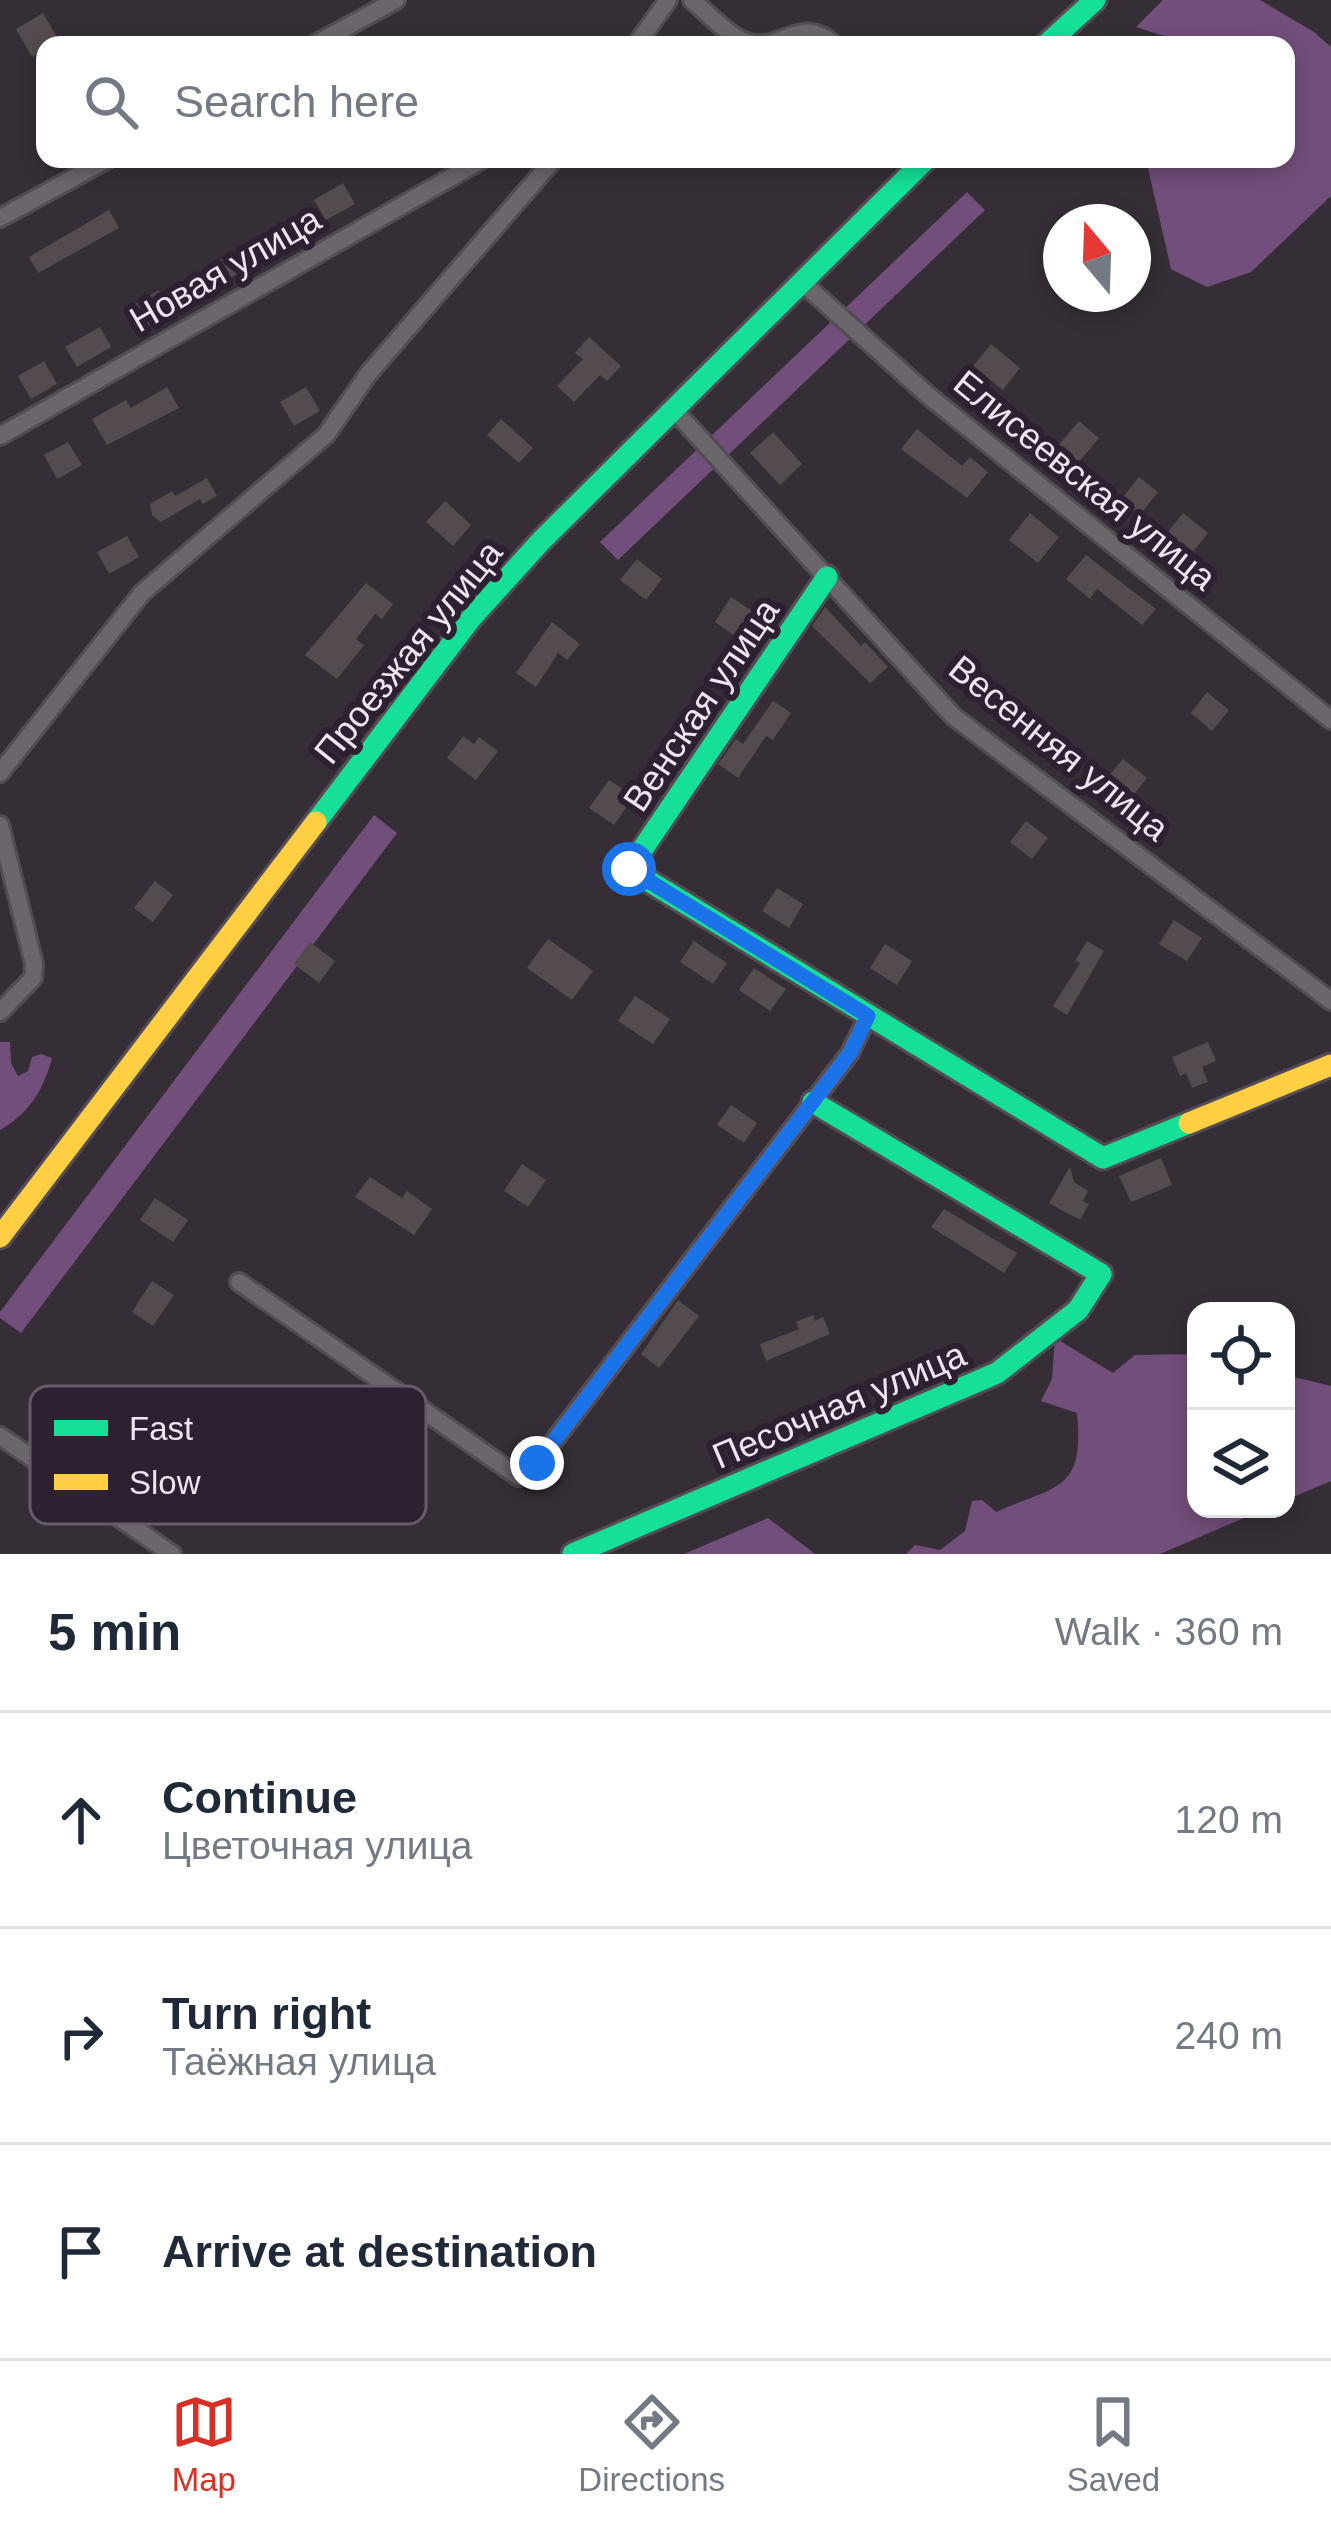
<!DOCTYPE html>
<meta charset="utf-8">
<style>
body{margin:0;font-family:Arial,sans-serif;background:#f6f6f7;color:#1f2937}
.controls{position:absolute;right:36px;bottom:36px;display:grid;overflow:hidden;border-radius:24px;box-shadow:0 6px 18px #0003}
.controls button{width:108px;height:108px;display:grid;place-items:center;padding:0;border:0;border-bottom:3px solid #e0e1e3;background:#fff;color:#1f2937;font:60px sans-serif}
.compass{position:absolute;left:1043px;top:204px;width:108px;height:108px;border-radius:50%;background:#fff;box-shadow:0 6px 18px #0003;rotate:341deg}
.stop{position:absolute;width:36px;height:36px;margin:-27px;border:9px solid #1a73e8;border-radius:50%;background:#fff}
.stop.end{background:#1a73e8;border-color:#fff;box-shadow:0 3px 12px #0008}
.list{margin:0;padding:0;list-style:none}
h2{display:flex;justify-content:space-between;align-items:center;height:156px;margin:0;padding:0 48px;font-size:51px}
h2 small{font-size:39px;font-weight:400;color:#747a83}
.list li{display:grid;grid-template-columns:78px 1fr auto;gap:36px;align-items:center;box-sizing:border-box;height:216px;padding:0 48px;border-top:3px solid #e0e1e3}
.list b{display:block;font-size:45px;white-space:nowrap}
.list p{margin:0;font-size:39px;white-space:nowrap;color:#747a83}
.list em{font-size:39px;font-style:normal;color:#747a83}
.icon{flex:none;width:66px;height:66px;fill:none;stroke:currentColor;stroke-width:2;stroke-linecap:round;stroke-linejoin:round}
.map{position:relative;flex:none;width:1331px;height:1554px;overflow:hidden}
.search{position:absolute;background:#fff;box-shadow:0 6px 18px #0003;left:36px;right:36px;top:36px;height:132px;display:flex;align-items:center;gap:30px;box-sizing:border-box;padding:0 42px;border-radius:24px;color:#747a83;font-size:45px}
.sheet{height:804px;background:#fff}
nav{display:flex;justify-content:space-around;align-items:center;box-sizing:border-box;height:168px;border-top:3px solid #e0e1e3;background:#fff;font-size:33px;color:#747a83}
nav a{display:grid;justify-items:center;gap:6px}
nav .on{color:#d93025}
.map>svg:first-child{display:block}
.forest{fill:#724e7a}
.building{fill:#534b4e}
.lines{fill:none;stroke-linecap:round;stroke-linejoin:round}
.street-casing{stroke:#534c54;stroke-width:22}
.fast-casing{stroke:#534c54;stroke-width:27}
.slow-casing{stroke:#534c54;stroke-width:27}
.street{stroke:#6b656c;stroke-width:16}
.fast{stroke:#16e098;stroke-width:21}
.slow{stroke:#ffcf43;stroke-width:21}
.route{stroke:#1a73e8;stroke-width:15}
.labels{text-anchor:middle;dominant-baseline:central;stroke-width:12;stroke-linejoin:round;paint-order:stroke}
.street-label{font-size:36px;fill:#ede5ef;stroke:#2d2030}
.key{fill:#2d2030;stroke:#675b69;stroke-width:3}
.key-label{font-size:33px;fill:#ede5ef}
</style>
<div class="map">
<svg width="1331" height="1554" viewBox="0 0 1331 1554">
<rect width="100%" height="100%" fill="#352e36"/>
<g class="forest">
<path d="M1163,0H1260L1314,32L1331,47V196L1251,272L1207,287L1171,269L1148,168L1189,159H1286V45H1191L1136,27Z"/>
<path d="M967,192L985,210L618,560L600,542Z"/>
<path d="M374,815L397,833L21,1333L0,1318V1312Z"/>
<path d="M0,1042H10L11,1063L18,1076L28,1071L32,1057L41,1054L52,1058C44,1089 29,1114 0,1130Z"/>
<path d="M1055,1338L1113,1373L1135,1355L1196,1354V1509H1265L1160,1554H906L915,1545L940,1550L965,1531L972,1501L982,1500L996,1512C1055,1485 1085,1493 1077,1413L1041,1401L1052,1379Z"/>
<path d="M1286,1375L1331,1386V1481L1286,1500Z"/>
<path d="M768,1518L815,1554H684Z"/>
</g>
<g class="building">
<path d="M43,13L59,41L45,45V49L32,57L16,29Z"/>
<path d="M343,183L355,204L326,220L314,200Z"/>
<path d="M109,210L119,228L38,273L29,257Z"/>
<path d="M229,255L239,273L204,293L194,275Z"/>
<path d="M159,290L172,312L140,331L127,309Z"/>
<path d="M100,327L111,347L77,367L65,347Z"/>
<path d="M589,337L621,366L607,381L600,375L574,402L557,386L583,359L575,353Z"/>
<path d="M991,344L1020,368L1003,390L973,366Z"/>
<path d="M44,361L57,384L31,399L18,376Z"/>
<path d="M167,387L179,408L107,445L92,419L126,400L131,408Z"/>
<path d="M306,387L320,411L294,426L280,402Z"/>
<path d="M501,419L533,448L519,463L487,435Z"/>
<path d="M1079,421L1099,438L1077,464L1057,447Z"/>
<path d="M917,429L962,466L970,457L988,472L967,498L901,449Z"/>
<path d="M773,432L802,464L780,485L750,453Z"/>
<path d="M68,442L82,465L57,479L44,455Z"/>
<path d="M1139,477L1158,492L1139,516L1120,501Z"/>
<path d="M207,478L217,496L203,504L200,499L161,522L152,515L150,504L172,491L175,496Z"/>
<path d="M445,501L471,525L453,546L426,522Z"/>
<path d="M1030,513L1059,537L1038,563L1009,540Z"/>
<path d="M1183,513L1208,533L1189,557L1164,537Z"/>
<path d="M127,536L139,557L109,574L97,552Z"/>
<path d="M1086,555L1156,609L1142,625L1097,589L1090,599L1066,579Z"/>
<path d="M637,559L662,579L646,600L620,580Z"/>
<path d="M366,583L393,604L382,619L375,614L356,639L364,645L337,679L305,655Z"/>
<path d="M731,597L752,611L735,636L715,622Z"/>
<path d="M825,607L861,646L865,642L888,667L870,683L812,626Z"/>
<path d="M552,622L580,644L567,660L558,653L536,687L516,673Z"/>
<path d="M1207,692L1229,710L1212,731L1191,713Z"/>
<path d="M773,701L791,713L773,740L766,736L738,778L718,764L736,739L743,744Z"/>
<path d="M463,736L474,744L479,737L498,751L476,780L447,758Z"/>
<path d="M1123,759L1147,778L1131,798L1107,778Z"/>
<path d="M609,780L634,796L614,825L589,808Z"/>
<path d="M1026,821L1048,838L1032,859L1010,842Z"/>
<path d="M155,881L173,895L153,922L134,908Z"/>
<path d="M777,888L803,904L789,928L762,911Z"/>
<path d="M1174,920L1202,938L1187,961L1159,944Z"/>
<path d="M548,939L593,971L572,1000L527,968Z"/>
<path d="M694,941L727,963L713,984L680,962Z"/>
<path d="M1087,941L1104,951L1067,1015L1053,1006L1080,963L1075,961Z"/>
<path d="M310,942L335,961L319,983L294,964Z"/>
<path d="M885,944L912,961L897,985L870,968Z"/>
<path d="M754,968L786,989L770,1011L739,990Z"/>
<path d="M635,996L670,1019L653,1044L618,1021Z"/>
<path d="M1208,1042L1216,1061L1202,1067L1208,1082L1192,1088L1186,1073L1180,1076L1172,1057Z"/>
<path d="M731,1105L757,1123L744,1143L717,1125Z"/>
<path d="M1161,1158L1172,1185L1131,1202L1119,1176Z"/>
<path d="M522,1164L546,1180L528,1207L504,1191Z"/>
<path d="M1070,1167L1074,1182L1088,1191L1083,1201L1089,1204L1080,1220L1049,1203Z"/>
<path d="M370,1177L402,1198L407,1191L432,1209L414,1235L355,1197Z"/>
<path d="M155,1198L188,1220L173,1242L140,1220Z"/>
<path d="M944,1209L1017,1253L1004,1273L931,1227Z"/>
<path d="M152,1281L174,1295L153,1326L132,1312Z"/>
<path d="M678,1300L699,1316L659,1368L641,1354Z"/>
<path d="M813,1315L815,1321L823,1317L830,1334L766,1361L760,1344L799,1329L796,1322Z"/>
</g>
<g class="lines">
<defs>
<g id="street">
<path d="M692,0C709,14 733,42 754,44C788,47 801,16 835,45"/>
<path d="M314,45L396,0"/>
<path d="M636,45L668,0"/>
<path d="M0,218L108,159"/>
<path d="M804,284L930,397L1331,720"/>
<path d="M675,411L953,716L1331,1001"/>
<path d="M0,436L483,159"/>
<path d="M0,773L142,593L326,435L369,373L554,159"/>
<path d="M0,825L34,964L33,978L0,1012"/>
<path d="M239,1282L519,1477L537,1463L850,1053L868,1016"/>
<path d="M0,1436L172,1554"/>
</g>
<g id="fast">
<path d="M1046,45L1095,0"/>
<path d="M827,577L629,869L1103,1158L1189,1123"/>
<path d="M316,822L472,617L541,541L926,159"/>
<path d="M573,1554L997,1373L1078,1310L1101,1274L813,1102"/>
</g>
<g id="slow">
<path d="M1189,1123L1331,1065"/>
<path d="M0,1237L316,822"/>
</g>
</defs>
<use href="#street" class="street-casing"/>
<use href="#fast" class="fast-casing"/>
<use href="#slow" class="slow-casing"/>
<use href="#street" class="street"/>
<use href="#fast" class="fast"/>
<use href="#slow" class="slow"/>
</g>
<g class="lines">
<path class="route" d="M537,1463L850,1053L868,1016L629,869"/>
</g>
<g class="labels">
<g class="street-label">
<text transform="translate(225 269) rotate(-30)">Новая улица</text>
<text transform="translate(1085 480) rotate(39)">Елисеевская улица</text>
<text transform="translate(408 652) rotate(-51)">Проезжая улица</text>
<text transform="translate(701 705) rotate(-56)">Венская улица</text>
<text transform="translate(1059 748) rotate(39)">Весенняя улица</text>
<text transform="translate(839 1405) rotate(-23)">Песочная улица</text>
</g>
</g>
<rect x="30" y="1386" width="396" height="138" rx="18" class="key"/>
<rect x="54" y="1420" width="54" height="16" fill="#16e098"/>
<rect x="54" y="1474" width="54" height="16" fill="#ffcf43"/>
<g class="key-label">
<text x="129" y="1440">Fast</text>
<text x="129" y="1494">Slow</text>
</g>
</svg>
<div class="controls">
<button><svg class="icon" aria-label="locate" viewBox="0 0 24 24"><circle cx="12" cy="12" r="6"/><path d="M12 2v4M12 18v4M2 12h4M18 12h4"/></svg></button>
<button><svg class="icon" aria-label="layers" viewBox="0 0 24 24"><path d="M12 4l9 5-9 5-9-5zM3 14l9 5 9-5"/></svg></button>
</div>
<svg class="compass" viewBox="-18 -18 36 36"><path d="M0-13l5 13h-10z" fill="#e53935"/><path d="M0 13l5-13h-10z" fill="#747a83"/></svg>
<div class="stop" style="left:629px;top:869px"></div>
<div class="stop end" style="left:537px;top:1463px"></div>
<div class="search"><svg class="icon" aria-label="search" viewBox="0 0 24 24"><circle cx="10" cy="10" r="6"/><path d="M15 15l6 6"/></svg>Search here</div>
</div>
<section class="sheet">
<h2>5 min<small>Walk · 360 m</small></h2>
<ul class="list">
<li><svg class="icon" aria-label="ahead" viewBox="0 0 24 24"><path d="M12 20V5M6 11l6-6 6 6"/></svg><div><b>Continue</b><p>Цветочная улица</p></div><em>120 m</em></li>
<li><svg class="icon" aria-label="right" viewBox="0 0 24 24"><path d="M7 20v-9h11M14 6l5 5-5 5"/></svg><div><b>Turn right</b><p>Таёжная улица</p></div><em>240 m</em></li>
<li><svg class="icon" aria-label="arrive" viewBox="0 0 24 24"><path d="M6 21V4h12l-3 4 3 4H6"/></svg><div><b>Arrive at destination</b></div></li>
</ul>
</section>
<nav>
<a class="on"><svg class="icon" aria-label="map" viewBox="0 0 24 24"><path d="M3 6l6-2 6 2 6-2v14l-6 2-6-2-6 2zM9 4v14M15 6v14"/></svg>Map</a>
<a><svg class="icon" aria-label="directions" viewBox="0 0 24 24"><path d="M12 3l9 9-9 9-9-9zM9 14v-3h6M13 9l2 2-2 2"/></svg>Directions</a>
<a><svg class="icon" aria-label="saved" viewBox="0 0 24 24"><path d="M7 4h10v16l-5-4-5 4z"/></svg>Saved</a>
</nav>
